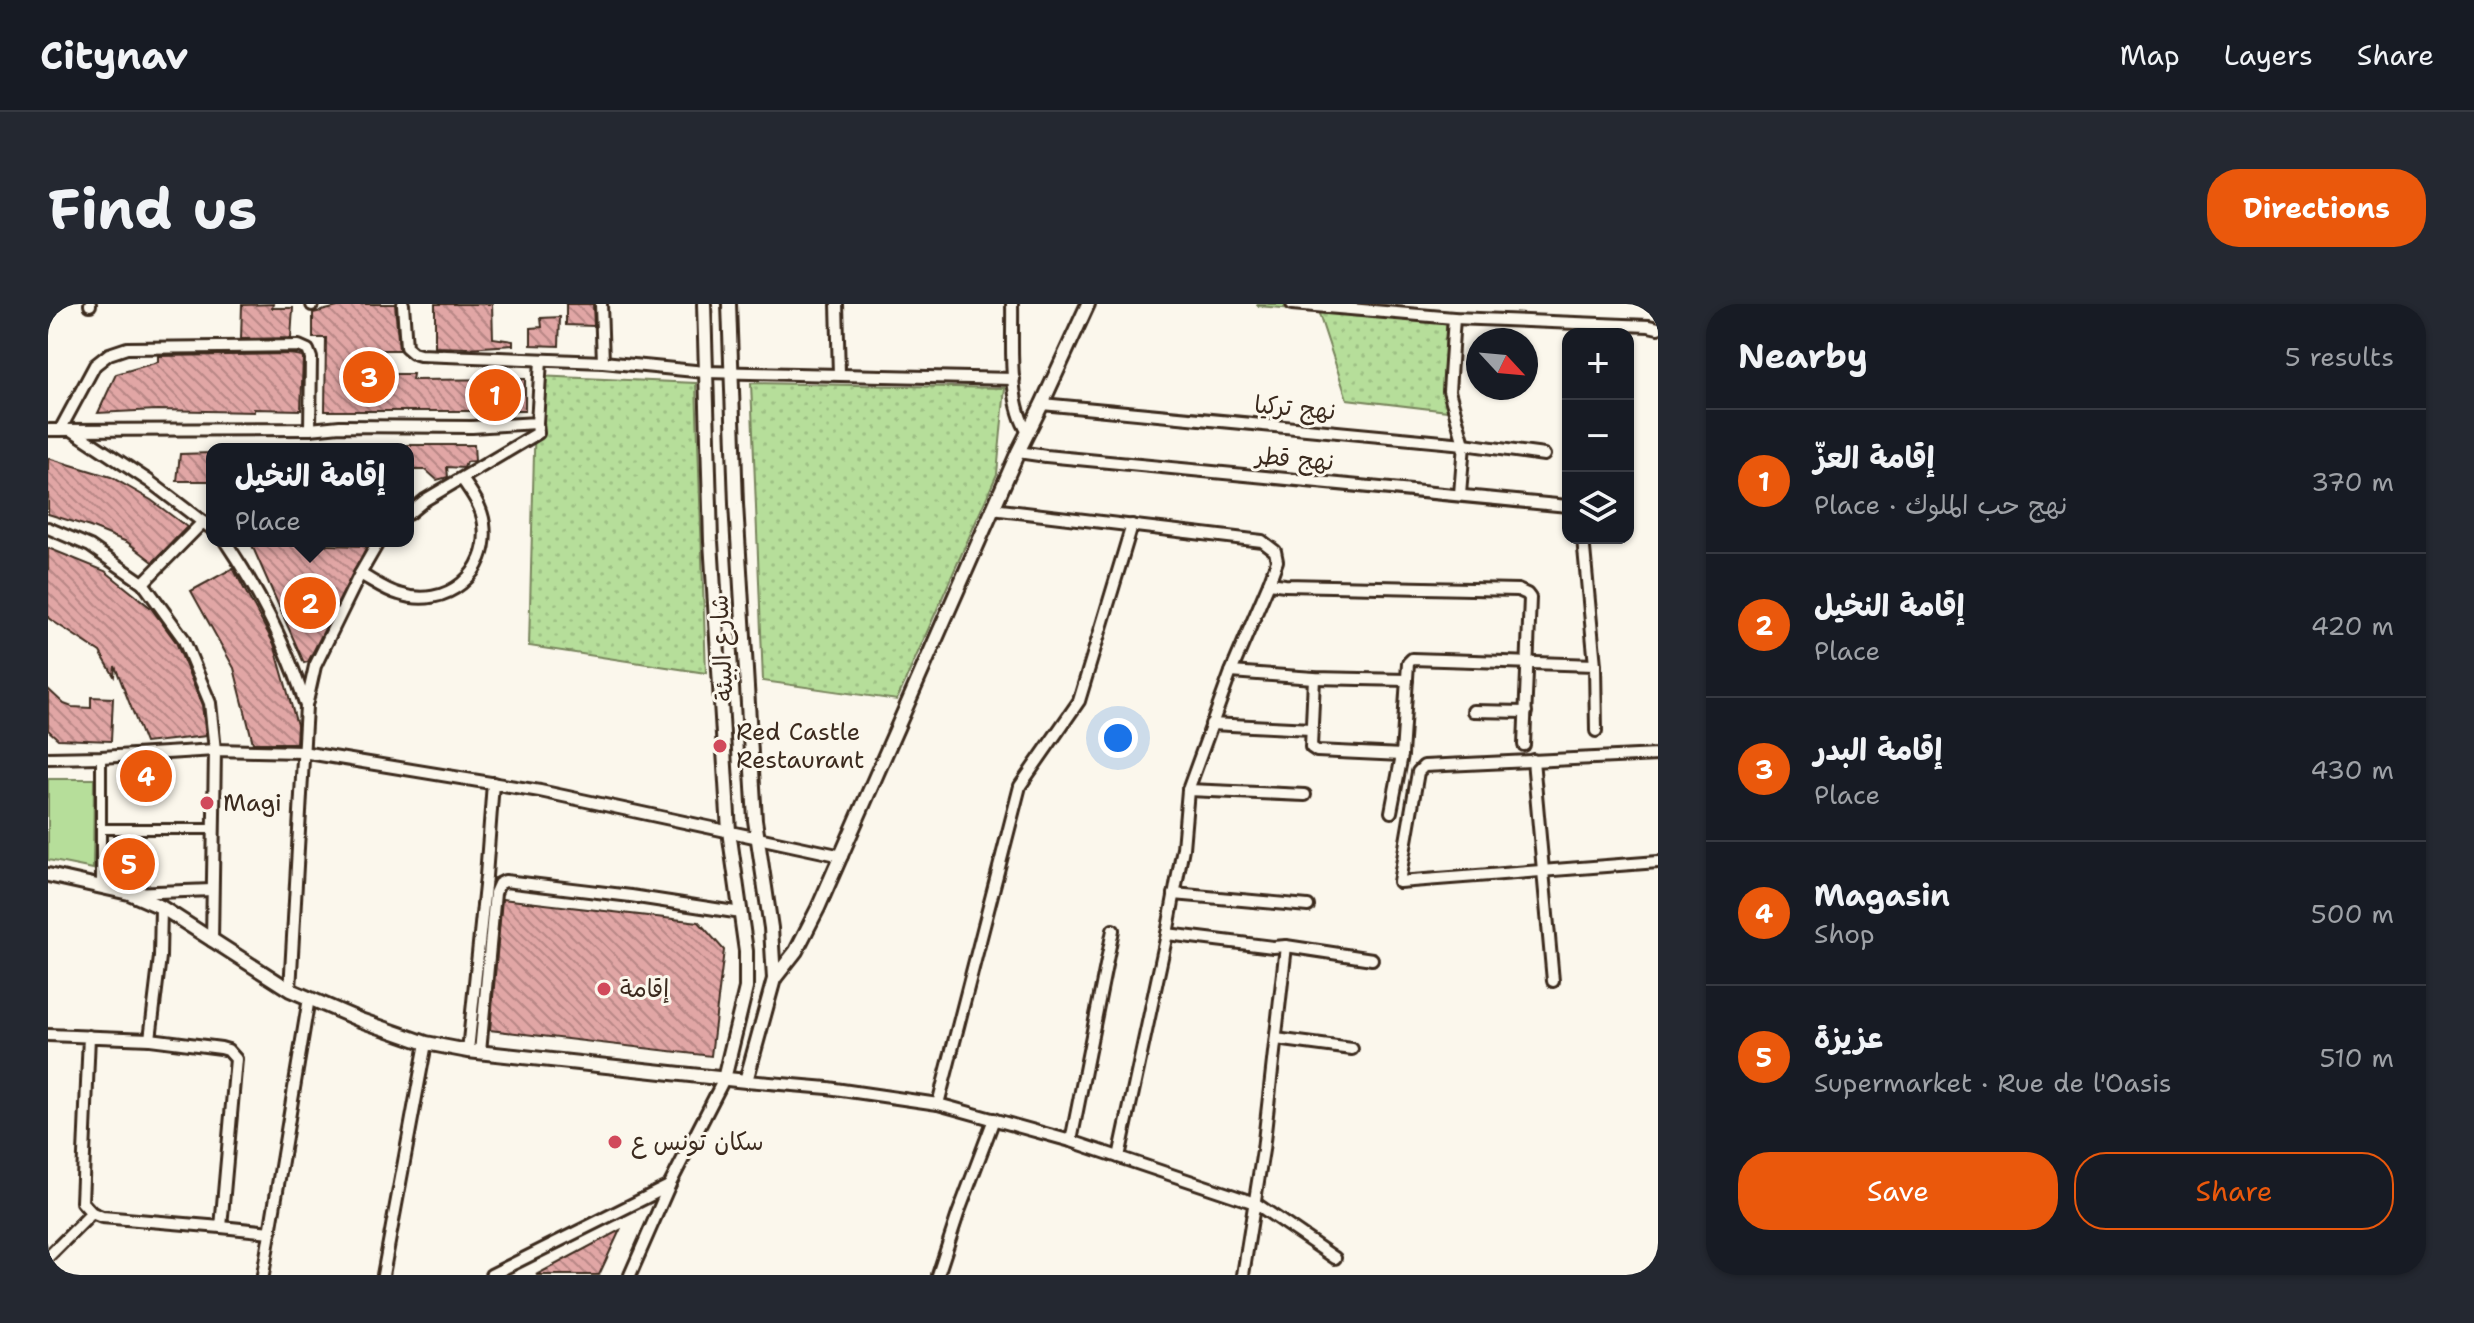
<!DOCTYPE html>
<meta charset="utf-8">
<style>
body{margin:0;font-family:"Shantell Sans","Playpen Sans Arabic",sans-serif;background:#242831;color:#f1f3f6}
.controls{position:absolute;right:24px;top:24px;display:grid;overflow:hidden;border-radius:16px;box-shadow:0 2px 6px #0004}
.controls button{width:72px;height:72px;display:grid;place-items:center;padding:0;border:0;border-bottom:2px solid #363941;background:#171b24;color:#f1f3f6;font:40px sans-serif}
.compass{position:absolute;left:1418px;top:24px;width:72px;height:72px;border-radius:50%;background:#171b24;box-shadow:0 2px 6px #0004;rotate:116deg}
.you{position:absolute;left:1070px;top:434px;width:28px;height:28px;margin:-20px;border:6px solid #fff;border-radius:50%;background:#1a73e8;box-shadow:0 0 0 12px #1a73e833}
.badge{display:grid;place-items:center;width:52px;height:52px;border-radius:50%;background:#ea580c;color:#fff;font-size:26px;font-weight:700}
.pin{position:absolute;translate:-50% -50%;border:4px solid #fff;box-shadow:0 2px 8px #0006}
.popup{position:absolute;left:158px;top:139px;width:208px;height:104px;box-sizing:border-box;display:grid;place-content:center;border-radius:16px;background:#171b24;filter:drop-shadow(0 2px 6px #0005);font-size:26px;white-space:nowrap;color:#9ea1a6}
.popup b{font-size:30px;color:#f1f3f6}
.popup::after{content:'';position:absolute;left:50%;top:100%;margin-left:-16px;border:16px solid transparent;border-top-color:#171b24}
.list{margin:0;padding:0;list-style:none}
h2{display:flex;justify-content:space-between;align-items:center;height:104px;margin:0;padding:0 32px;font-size:34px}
h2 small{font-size:26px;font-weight:400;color:#9ea1a6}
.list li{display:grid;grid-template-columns:52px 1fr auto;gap:24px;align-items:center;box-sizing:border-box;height:144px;padding:0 32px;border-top:2px solid #363941}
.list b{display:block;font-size:30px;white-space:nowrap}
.list p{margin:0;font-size:26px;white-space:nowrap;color:#9ea1a6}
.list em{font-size:26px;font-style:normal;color:#9ea1a6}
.actions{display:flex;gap:16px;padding:24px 32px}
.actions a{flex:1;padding:18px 0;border:2px solid #ea580c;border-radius:32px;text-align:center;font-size:28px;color:#ea580c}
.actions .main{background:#ea580c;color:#fff}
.icon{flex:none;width:44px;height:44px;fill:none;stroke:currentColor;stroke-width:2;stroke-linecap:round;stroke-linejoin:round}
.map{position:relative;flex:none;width:1610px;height:971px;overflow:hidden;border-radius:32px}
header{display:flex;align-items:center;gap:48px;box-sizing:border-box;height:112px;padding:0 40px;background:#171b24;border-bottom:2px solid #363941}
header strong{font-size:38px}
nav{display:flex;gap:44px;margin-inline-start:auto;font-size:28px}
.intro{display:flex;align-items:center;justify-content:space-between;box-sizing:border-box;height:192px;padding:0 48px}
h1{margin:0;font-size:56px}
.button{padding:20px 36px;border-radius:32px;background:#ea580c;color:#fff;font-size:28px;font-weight:700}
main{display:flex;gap:48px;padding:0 48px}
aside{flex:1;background:#171b24;border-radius:32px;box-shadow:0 2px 6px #0004}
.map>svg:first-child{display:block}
.grass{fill:url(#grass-dots);stroke:#78845c;stroke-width:2}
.garden{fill:#b6de9a;stroke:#78845c;stroke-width:2}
.building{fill:url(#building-back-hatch);stroke:#3b2a1e;stroke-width:2}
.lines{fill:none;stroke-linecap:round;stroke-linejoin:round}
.pedestrian-casing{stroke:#3b2a1e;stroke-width:14}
.minor-casing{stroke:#3b2a1e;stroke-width:16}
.tertiary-casing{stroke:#3b2a1e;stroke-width:18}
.pedestrian{stroke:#fbf7ec;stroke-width:8}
.minor{stroke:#fbf7ec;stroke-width:10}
.tertiary{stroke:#fbf7ec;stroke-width:12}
.poi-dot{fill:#d1495b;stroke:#fbf7ec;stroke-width:3}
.labels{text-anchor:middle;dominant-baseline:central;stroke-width:6;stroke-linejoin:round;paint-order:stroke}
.street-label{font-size:24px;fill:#3b2a1e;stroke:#fbf7ec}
.poi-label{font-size:24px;fill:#3b2a1e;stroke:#fbf7ec;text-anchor:start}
</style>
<header>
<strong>Citynav</strong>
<nav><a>Map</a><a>Layers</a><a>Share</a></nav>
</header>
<div class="intro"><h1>Find us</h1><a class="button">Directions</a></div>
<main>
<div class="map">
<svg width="1610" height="971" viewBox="0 0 1610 971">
<defs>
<pattern id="grass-dots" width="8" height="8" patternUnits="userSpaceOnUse" patternTransform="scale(2)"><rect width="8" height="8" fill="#b6de9a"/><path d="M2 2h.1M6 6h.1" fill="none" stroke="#9dbf84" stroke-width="1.8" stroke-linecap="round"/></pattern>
<pattern id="building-back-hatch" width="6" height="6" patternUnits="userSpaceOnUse" patternTransform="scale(2)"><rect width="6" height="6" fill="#e1a6a5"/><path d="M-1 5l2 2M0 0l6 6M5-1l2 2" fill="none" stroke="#b88786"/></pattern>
</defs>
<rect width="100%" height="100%" fill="#fbf7ec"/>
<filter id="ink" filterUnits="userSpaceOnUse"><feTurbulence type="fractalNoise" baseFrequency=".0125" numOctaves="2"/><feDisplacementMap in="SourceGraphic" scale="16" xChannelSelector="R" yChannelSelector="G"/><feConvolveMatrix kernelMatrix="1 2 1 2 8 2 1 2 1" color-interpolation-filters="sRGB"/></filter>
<g filter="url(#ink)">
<g class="grass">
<path d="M1209,0H1314L1399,7L1395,80L1400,107L1299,95L1270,7L1210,2Z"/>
<path d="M488,72L648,79L658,369L481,342Z"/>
<path d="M703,79L957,84L949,170L849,396L715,377Z"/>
</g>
<path class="garden" d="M0,475H46L45,565L0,556Z"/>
<g class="building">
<path d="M225,0L224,4H245L243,34L193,35L194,1Z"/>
<path d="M290,0H347L351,46H329V70H365L364,76L477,75V107H277L278,34H265V9L290,3Z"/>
<path d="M387,0H444L445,34L465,37V41L419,44L387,43Z"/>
<path d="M518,0H545L546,22L518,21Z"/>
<path d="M512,13L511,42L483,41V24L494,23L493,14Z"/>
<path d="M242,50L254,52L255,54L253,106L206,105V108L109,106L50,109L68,70L110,58V52Z"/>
<path d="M360,141H426L427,157L418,158L416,164L399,163L400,173L389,176L378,166H360Z"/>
<path d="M164,149V177H129L132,150Z"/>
<path d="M0,154L63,173L103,196L139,223L105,258L79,238L42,223L0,210Z"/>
<path d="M203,239L319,242L260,358L256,359Z"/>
<path d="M0,244L57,267L103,304L128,338L154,401L158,432L97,439L67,362L66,372L52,348L0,314Z"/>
<path d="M185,264L226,340L249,421L248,439H205L186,364L143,287Z"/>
<path d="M0,385L16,400L24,403L43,404V393L65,394L63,437L10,435L0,426Z"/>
<path d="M454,595L651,618L676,646L663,752L442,726Z"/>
<path d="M572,926L551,971H488Z"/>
</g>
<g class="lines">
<defs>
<g id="pedestrian">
<path d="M53,453V582"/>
<path d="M53,525H165"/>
</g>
<g id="minor">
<path d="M42,0V1"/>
<path d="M264,0V1"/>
<path d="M355,0L358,43L365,49L372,51L555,58L657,68L966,75"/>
<path d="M553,0L555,58"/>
<path d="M789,0L791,70"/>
<path d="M964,0C965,35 959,98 980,128"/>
<path d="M1244,0L1406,14L1601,22L1610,24"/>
<path d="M1406,14L1401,87L1416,140L1412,190"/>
<path d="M994,100L1416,140L1496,151"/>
<path d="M0,126L262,125L292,122L424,123L489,119L493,56"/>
<path d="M12,126L47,61L61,50L79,44L251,42L260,46L263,54L262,125"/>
<path d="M24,126L101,177L164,225"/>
<path d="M970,148L998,152L1520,202"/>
<path d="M944,205L1214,237L1227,247L1229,257L1221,279L1183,368L1140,486L1135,544L1119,630L1071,853"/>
<path d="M360,210L377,196L490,129L489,119"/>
<path d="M0,224L42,242L95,279L135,334L162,399L167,446L164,637"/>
<path d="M1535,234L1547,361"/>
<path d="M177,237C212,289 239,342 258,402L242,686"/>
<path d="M312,270C325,277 337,286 351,290C398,306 443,269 436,220C434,203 424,189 414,175"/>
<path d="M95,279L155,218"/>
<path d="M1221,279L1237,281L1470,286L1479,290L1482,294L1476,441"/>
<path d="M1183,368L1266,374L1359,376"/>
<path d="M1266,374L1263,443L1269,447L1354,451L1360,359L1364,355L1547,361L1548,427"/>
<path d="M259,398L267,362L312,270L331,237"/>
<path d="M1425,407L1478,408"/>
<path d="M1163,420L1263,425"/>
<path d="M1610,451L1376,462L1370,468L1351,578L1610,558"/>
<path d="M0,454L53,453L167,446L254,448L492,487L794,552"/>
<path d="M1485,456L1505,677"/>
<path d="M1140,486L1257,491"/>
<path d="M1343,508L1354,451"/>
<path d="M82,589L164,586"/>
<path d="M1126,590L1260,602"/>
<path d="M1119,630L1225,643L1238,642L1215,846L1195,971"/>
<path d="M1238,642L1324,655"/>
<path d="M0,731L102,735L173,744L180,746L188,755L173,923L54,913L44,909L34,898L41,732"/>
<path d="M102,735L112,653L113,603"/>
<path d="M1228,735L1304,745"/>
<path d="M420,747L438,572L445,479"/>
<path d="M432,748L447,589L451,580L457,577L583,592L693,609"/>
<path d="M698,777L780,784L890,800L1023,837L1207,899L1287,954"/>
<path d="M890,800L972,482L1031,397L1084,221"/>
<path d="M1023,837L1065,626"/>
<path d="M173,923L223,928"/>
<path d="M0,953L44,909"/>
<path d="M215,971L261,694"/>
<path d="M335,971L378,739"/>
<path d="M443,971L621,882"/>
<path d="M582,971L621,882L676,775"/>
<path d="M890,971L910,910L946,815"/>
</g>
<g id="tertiary">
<path d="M656,0L663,237L681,527L698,647V684L676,775"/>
<path d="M0,571L81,589L113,603L242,686L312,716L378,739L420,747L698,777L726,675L723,624L707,516L688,200L681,0"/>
<path d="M726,675L748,647L770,604L970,148L994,100L1040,0"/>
</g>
</defs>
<use href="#pedestrian" class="pedestrian-casing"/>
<use href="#minor" class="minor-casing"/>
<use href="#tertiary" class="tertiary-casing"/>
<use href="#pedestrian" class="pedestrian"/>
<use href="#minor" class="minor"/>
<use href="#tertiary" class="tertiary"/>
</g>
</g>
<g class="poi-dot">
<circle cx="672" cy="442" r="8"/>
<circle cx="159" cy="499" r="8"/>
<circle cx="556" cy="685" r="8"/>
<circle cx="567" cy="838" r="8"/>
</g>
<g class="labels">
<g class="street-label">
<text transform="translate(1247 104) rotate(5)">نهج تركيا</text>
<text transform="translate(1247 155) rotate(5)">نهج قطر</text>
<text transform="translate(674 344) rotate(-93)">شارع البيئة</text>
</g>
<g class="poi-label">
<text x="688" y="428">Red Castle<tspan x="688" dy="28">Restaurant</tspan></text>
<text x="175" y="499">Magi</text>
<text x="572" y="685">إقامة</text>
<text x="583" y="838">سكان تونس ع</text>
</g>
</g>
</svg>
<div class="controls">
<button>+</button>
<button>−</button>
<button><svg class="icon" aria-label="layers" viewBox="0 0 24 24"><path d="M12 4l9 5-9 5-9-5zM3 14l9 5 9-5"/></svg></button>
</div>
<svg class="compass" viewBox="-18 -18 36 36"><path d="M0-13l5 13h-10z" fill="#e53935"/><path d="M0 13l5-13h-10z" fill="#9ea1a6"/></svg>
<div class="you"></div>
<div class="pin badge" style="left:447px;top:91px">1</div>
<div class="pin badge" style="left:262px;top:299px">2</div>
<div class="popup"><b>إقامة النخيل</b>Place</div>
<div class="pin badge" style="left:321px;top:73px">3</div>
<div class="pin badge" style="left:98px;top:472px">4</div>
<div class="pin badge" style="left:81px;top:560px">5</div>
</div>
<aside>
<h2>Nearby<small>5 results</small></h2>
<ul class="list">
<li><span class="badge">1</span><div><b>إقامة العزّ</b><p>Place · نهج حب الملوك</p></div><em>370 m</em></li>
<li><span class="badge">2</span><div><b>إقامة النخيل</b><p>Place</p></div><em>420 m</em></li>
<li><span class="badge">3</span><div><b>إقامة البدر</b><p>Place</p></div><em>430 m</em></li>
<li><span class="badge">4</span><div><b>Magasin</b><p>Shop</p></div><em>500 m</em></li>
<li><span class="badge">5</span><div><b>عزيزة</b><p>Supermarket · Rue de l'Oasis</p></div><em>510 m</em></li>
</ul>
<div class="actions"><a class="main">Save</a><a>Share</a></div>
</aside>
</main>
